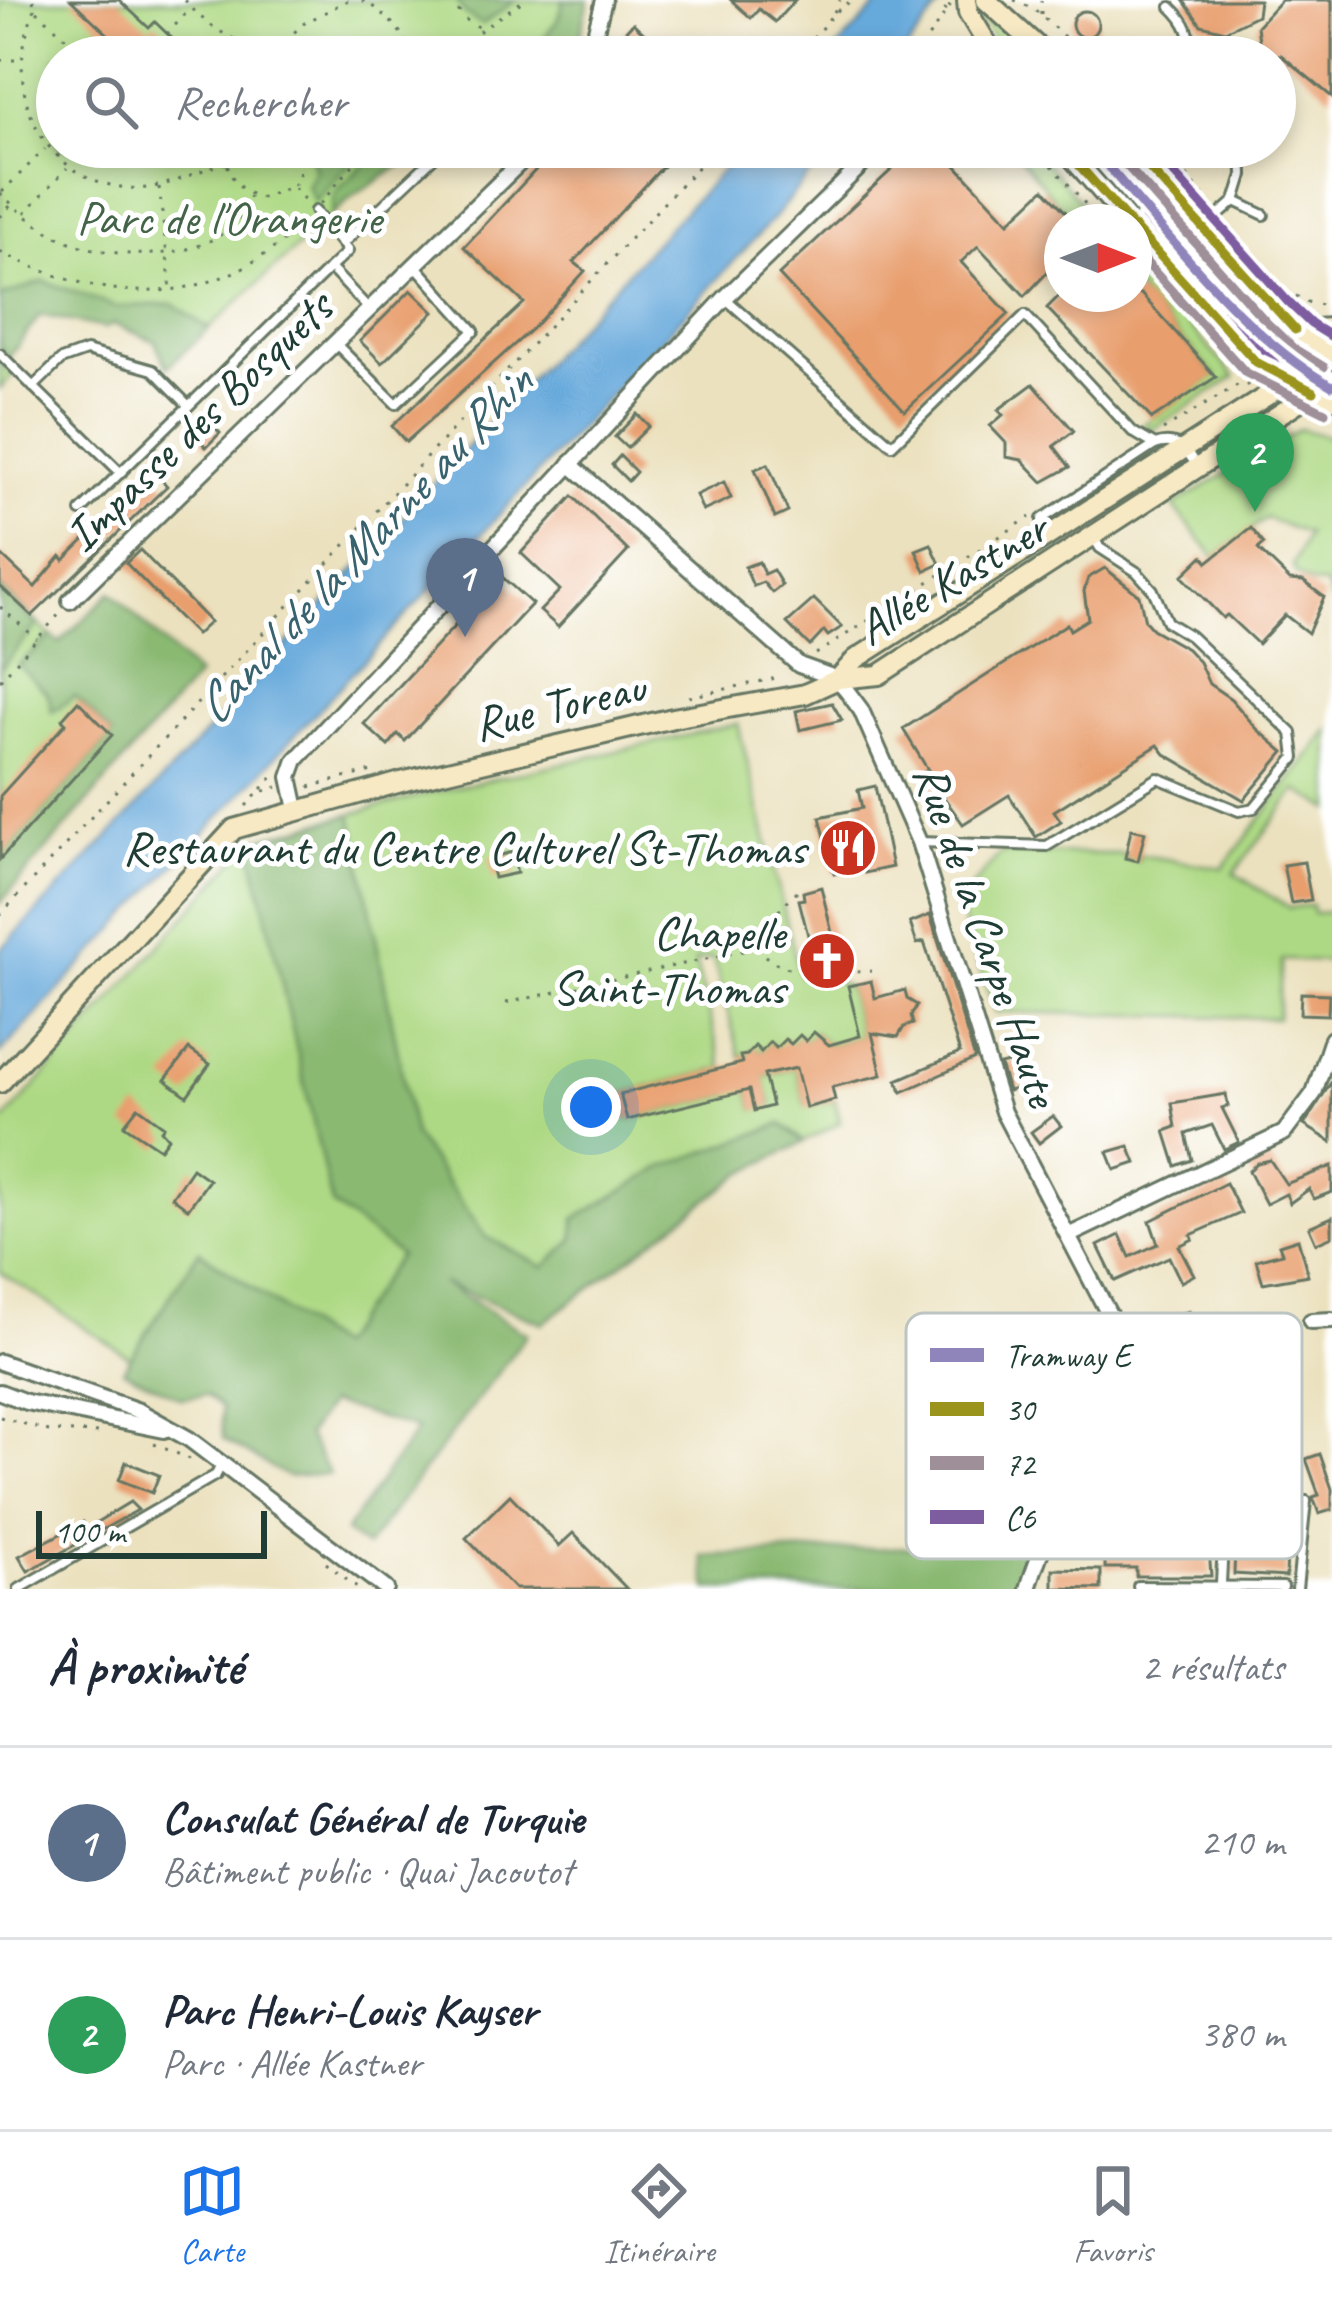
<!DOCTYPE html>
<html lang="fr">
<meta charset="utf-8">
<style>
body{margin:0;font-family:Caveat,sans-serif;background:#f2f2f3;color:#1f2937}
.compass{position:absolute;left:1044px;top:204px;width:108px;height:108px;border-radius:50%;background:#fff;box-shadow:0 6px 18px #0003;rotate:90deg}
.scale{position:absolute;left:36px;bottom:30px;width:231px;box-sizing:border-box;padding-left:12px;border:6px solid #1f3d34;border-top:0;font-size:33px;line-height:42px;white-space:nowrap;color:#1f3d34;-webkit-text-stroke:9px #fff;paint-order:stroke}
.you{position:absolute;left:591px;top:1107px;width:42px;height:42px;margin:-30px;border:9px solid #fff;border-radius:50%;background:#1a73e8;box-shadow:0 0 0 18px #1a73e833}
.badge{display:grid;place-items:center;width:78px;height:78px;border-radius:50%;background:#1a73e8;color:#fff;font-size:39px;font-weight:700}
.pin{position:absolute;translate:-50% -99px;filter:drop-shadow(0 3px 6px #0008)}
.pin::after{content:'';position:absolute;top:63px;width:42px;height:36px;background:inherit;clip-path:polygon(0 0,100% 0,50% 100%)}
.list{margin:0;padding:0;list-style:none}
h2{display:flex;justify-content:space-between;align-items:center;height:156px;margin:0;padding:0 48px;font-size:51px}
h2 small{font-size:39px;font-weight:400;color:#747a83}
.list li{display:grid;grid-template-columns:78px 1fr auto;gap:36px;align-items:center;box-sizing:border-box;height:192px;padding:0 48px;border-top:3px solid #e0e1e3}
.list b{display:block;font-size:45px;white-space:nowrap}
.list p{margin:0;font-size:39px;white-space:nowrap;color:#747a83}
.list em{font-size:39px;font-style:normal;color:#747a83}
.icon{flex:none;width:66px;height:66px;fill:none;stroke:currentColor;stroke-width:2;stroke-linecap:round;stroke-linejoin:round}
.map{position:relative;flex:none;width:1332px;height:1589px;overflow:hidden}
.search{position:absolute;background:#fff;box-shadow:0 6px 18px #0003;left:36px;right:36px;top:36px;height:132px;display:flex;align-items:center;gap:30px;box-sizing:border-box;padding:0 42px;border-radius:66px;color:#747a83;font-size:45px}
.sheet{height:540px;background:#fff}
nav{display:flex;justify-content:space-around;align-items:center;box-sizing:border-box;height:168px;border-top:3px solid #e0e1e3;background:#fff;font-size:33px;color:#747a83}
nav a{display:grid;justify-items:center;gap:6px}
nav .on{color:#1a73e8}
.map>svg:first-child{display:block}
.green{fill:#aed984;stroke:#668b5c;stroke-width:3}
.forest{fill:#8ab972;stroke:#547b53;stroke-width:3}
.water{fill:#66a9db;stroke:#427388;stroke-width:3}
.building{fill:#e89e6d}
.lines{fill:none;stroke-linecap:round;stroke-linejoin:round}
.service-casing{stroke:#667664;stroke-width:14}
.minor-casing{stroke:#667664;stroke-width:20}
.secondary-casing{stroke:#667664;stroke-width:24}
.path{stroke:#667664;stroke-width:3;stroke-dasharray:3 9;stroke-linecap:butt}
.service{stroke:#fff;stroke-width:8}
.minor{stroke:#fff;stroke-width:14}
.secondary{stroke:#f7e9c3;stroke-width:18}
.path-bridge{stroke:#667664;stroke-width:3;stroke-dasharray:3 9;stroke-linecap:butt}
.bus-1-casing{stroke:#fff;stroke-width:18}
.bus-2-casing{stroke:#fff;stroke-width:18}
.bus-3-casing{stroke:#fff;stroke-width:18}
.bus-1{stroke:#9a941c;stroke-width:9}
.bus-2{stroke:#9e8f98;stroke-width:9}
.bus-3{stroke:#7d5d9f;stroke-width:9}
.tram-1-casing{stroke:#fff;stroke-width:18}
.tram-1{stroke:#9085ba;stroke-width:9}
.labels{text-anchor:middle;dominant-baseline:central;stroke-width:10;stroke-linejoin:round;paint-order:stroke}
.park-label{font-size:48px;fill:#436448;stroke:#fff}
.street-label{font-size:48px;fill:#1f3d34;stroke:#fff}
.poi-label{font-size:48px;fill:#1f3d34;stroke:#fff;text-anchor:end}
.water-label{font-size:51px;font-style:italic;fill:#38636e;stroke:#fff}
.key{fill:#fff;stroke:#bcc5c2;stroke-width:3}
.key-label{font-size:33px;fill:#1f3d34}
</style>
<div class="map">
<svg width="1332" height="1589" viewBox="0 0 1332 1589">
<rect width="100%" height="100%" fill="#fff"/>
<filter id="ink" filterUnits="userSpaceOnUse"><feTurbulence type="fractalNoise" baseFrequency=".00833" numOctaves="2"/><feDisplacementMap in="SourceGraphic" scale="24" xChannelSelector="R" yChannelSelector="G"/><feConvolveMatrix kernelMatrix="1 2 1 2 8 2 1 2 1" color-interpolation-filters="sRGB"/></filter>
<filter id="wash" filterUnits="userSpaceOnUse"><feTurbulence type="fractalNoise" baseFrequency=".004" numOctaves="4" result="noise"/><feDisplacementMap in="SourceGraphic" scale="48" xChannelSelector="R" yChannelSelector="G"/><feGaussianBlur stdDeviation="2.7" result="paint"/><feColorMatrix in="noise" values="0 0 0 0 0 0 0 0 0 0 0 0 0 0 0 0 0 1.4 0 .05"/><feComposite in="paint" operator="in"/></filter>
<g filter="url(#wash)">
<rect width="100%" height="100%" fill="#ebe1be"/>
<g class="green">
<path d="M0,0H589L575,57H57V147H429L352,197L167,367L155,341L113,324L105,328L40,315L3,365L12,375L0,389Z"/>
<path d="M982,8L1031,57H1005L977,13Z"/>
<path d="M1011,147H1032L1098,222H1074Z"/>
<path d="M1079,147H1111L1263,317L1245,334Z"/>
<path d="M1134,263L1235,377L1150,431L1144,424L1216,376L1134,287Z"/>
<path d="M1273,328L1293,350V358L1288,362L1272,359L1254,344Z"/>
<path d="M1300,429L1332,438V602L1326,585L1312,584L1295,573L1293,565L1307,534L1266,518L1215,557L1173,506Z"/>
<path d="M0,586L59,644L111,592L197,676L0,903Z"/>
<path d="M738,724L800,976L818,972L848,987L860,1036L829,1045L814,1032L806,1041L800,1036L791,1044L776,1048L770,1043L761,1052L755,1047L747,1055L740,1056L713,958L695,961L723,1068L620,1094L627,1120L729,1095L746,1080L754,1110L772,1105L763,1076L804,1066L797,1072L806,1107L835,1100L840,1123L743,1173L543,1323L431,1277L336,1347L199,1251L131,1358L0,1272V1126L253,840L430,793Z"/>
<path d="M1329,730L1332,810L1297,790L1234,873L1289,908L1312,905L1313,913L1332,912V962L1282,960L1277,1018L995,1012L957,904L1001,853L1125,854V858L1138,861L1140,855L1223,868Z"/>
</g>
<g class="forest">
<path d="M456,0H516L482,25L465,14Z"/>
<path d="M564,0H589L575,57H529L557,21Z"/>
<path d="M316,147H365L315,202L307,186L315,171L309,154Z"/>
<path d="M383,147H429L352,197L331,216L334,193Z"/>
<path d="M44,281L116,307L173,304L209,329L167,367L155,341L113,324L105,328L40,315L9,357L0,347V297Z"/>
<path d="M0,588L37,625L0,669Z"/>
<path d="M111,592L197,676L0,903V858L112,735L75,696L52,712L48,694L18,665L51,636L60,643Z"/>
<path d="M352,814L414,1136L485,1236L544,1267L574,1240L575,1219L663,1167L782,1124L804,1142L743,1173L543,1323L442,1283L527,1334L366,1547L345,1532L417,1429L329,1403L307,1435L329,1474L288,1477L223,1439L221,1407L206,1395L181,1398L123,1370L199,1251L336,1347L399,1255L332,1205L250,843Z"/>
<path d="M1029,1542L1015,1589H708L702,1556Z"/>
</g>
<g class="water">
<path d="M883,0H945L901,57H829Z"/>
<path d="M744,147H832L773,219L0,1054V950C255,689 493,412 744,147Z"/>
</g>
<g id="blocks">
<g class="building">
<path d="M71,0H119L149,28L155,22L181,47L172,57H123L127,52Z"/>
<path d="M731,0H795L775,22L759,9L751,18Z"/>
<path d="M1183,0H1259L1257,15L1225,31L1201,25Z"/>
<path d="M1281,0H1332V97L1281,55H1269L1260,48L1257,26Z"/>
<circle cx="1085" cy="24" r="13"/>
<path d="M633,23L669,57H615L608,50Z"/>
<path d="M557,147H681L574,262L585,271L535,326L406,442L392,426L524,303L464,247Z"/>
<path d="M916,147H939L1009,222L1044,189L1075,222H1062V271L1055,264L1025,296L978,246L961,262L1009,314L905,411L779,275Z"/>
<path d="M411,290L434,312L382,363L360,341Z"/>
<path d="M1061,294H1141L1216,377L1152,419L1047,308Z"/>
<path d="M1033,384L1074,431L1054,446L1070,467L1043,482L1022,460L1006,457V443L990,426L1003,415L998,410Z"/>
<path d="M637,414L649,426L627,448L615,437Z"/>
<path d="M206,418L220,433L206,447L192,432Z"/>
<path d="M620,456L636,472L628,481L612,465Z"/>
<path d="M768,464L788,512L775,518L755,469Z"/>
<path d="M154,472L167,486L32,616L0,586V554L35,587L61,556L64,560Z"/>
<path d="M724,482L731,498L703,511L696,495Z"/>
<path d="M573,496L628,551L558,627L540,611L560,590L521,553Z"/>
<path d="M1251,528L1264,544L1258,549L1290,580L1303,581L1324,597L1308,633L1285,615L1258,644L1227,615L1223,618L1182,576L1203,556L1208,562Z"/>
<path d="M931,544L940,564L925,571L916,550Z"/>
<path d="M140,550L210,622L196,635L126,563Z"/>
<path d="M759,562L764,574L773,570L782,585L772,593L763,582L753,586L745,567Z"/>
<path d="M1105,568L1139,595L1145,621L1152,629L1187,649L1199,662L1209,684L1231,699L1257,729L1284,752L1244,800L1165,754L1158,745L1054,811L1061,821L1036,837L1009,795L963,824L925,771L928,770L903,729L1067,624L1070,630L1088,619L1084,591L1088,578Z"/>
<path d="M501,576L532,604L405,741L398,734L388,746L364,724Z"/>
<path d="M814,599L842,627L828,636L824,631L810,646L787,623Z"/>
<path d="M78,701L112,735L0,859V796L66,723L62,719Z"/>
<path d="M832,703L842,720L800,730L796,711Z"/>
<path d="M875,786L892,867L865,873L864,867L834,874L820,817L862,808L858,790Z"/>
<path d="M1131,829L1145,832L1138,861L1125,858Z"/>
<path d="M512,852L517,873L494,878L489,858Z"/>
<path d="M1304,862L1311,900L1291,903L1283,865Z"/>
<path d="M821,887L840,966L817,971L799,900L804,899L803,892Z"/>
<path d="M930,915L975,1059L902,1092L897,1080L960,1053L924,942L917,944L910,923Z"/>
<path d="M871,981L875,998L905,990L907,999L917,1005L911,1016L913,1024L904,1027L898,1037L872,1033L882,1075L832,1087L835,1100L806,1108L796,1068L764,1075L772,1106L754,1111L749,1090L627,1120L620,1094L742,1063L740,1056L747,1055L755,1046L761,1052L770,1042L776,1048L785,1039L791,1044L800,1035L806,1041L814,1032L829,1045L860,1036L848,986Z"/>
<path d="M1301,993L1329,994L1328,1015L1300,1014Z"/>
<path d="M189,1049L210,1064L187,1096L165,1080Z"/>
<path d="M1016,1061L1023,1087L1008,1091L1000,1065Z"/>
<path d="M1332,1081V1142L1304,1125Z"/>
<path d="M1226,1094L1228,1106L1222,1108L1239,1142L1224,1149L1212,1125L1186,1134L1192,1160L1176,1166L1165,1131L1176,1127L1172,1103Z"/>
<path d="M138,1107L164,1126L161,1130L168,1138L160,1149L124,1125Z"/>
<path d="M1053,1116L1061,1126L1039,1143L1031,1132Z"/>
<path d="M1129,1146L1136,1163L1115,1170L1108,1152Z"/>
<path d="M1270,1160L1286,1184L1332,1166V1192L1314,1199L1309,1189L1290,1203L1286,1194L1266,1204L1249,1171L1257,1163Z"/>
<path d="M192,1168L209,1180L188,1209L172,1197Z"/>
<path d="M1226,1183L1241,1213L1191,1235L1193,1239L1179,1246L1194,1275L1181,1282L1169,1257L1115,1281L1098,1246L1120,1235L1130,1257L1158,1244L1150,1221Z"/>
<path d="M1332,1217V1236L1316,1243L1309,1227Z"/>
<path d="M1298,1239L1308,1275L1263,1283L1256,1260L1282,1253L1279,1245Z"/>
<path d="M1189,1311L1193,1323L1169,1329L1166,1318Z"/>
<path d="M1320,1454L1332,1489V1510L1319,1514L1313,1497L1319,1495L1306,1459Z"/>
<path d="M126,1462L159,1475L152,1493L119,1480Z"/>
<path d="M510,1495L559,1546L573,1533L627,1589H515L466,1538Z"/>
<path d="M130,1502L138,1510L28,1571L19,1556L83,1522L87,1528Z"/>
<path d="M1274,1548L1287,1551L1286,1577L1234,1574L1235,1549Z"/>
<path d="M1209,1549L1211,1576H1136V1568H1105V1551Z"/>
<path d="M1053,1569L1101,1570V1589L1053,1588Z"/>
</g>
</g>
</g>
<g filter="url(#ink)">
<use href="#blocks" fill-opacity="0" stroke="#667664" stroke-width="3"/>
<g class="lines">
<defs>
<g id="service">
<path d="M1171,7C1187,22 1192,35 1191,57"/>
<path d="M1235,201L1243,175L1242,147"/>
<path d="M315,211L348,251L330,268"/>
<path d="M1204,228L1235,201L1264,215"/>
<path d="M342,244L445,147"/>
<path d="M726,299L892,445L1025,315L1133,432L1155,445C1175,438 1187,448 1196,466"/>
<path d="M336,344L396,404L474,331L415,265"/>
<path d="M0,354L121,473"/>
<path d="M33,387L61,360L86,351L153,370L187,404"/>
<path d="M81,511L330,268L369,309"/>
<path d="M1043,538L1042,519L1155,445"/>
<path d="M919,842L1047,846L1158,778L1239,811L1254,808L1295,758L1292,733L1190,636L1167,622L1153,590L1137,572L1100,548L1094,538"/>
<path d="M1053,1524C1077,1524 1117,1531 1135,1514"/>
<path d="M1046,1537L1097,1535L1116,1545L1135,1542L1287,1540"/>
<path d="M1221,1584L1223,1541"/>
<path d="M1138,1586L1283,1587"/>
<path d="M19,1589L216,1475L221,1465"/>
<path d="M1297,1589L1306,1501"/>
</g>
<g id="minor">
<path d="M589,57L604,0"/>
<path d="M970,57L985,42"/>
<path d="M570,464L799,665L838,679L861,710L919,842L1003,1112L1114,1324C1119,1418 1053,1501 1028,1589"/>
<path d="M70,601L536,147"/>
<path d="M297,809L290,777L296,760L725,298L880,147"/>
<path d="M1070,1235L1284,1133L1314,1093L1332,1039"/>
<path d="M1311,1321L1332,1320"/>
<path d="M0,1362L139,1411L189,1439L386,1589"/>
<path d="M0,1392L26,1402L164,1430"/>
</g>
<g id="secondary">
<path d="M967,0L968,12L995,57"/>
<path d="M986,0L1049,57"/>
<path d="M1063,147L1129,222"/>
<path d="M1130,147L1277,312L1302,336L1332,354"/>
<path d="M1134,227L1256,362L1332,399"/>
<path d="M1295,330L1332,328"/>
<path d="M838,679L879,675L1332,380"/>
<path d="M0,1083L234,829L401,782L673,718L805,694L838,679L856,659L1332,354"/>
</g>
</defs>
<use href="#service" class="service-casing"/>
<use href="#minor" class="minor-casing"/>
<use href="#secondary" class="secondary-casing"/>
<g class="path">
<path d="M33,0L35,9L87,57"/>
<path d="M185,0C213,36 256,52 299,57"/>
<path d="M362,0C385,13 404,32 415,57"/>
<path d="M452,0L463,18L480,28"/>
<path d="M1014,0L1034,9L1086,57"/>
<path d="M35,9C0,87 39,179 128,188C165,192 193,170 227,163"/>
<path d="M834,12L840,0"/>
<path d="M1041,14V0"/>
<path d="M167,34L190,9"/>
<path d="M268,57L303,24L348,0"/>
<path d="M437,57L458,50"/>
<path d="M453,57L482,29L524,0"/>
<path d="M798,57L833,14L852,0"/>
<path d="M915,57L951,4"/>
<path d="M0,60H16"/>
<path d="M82,147H84"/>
<path d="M183,147L204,166"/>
<path d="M242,147L227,163C232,183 243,193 262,198L293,186L300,172L299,147"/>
<path d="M1036,147L1101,222"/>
<path d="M1164,147L1212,206"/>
<path d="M57,157L68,147"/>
<path d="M159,187L171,290"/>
<path d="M294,188L307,203"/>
<path d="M2,192L45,149"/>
<path d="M0,193C21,213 42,231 70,242C125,263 231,263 250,195"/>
<path d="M320,204L368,147"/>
<path d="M25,213L67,168"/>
<path d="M0,217L11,205"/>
<path d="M1226,223L1257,263"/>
<path d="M0,252C109,306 215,312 306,220"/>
<path d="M1134,259L1248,386"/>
<path d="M1275,284L1307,302L1332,307"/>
<path d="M1250,334L1266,321"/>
<path d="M1163,430L1244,381"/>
<path d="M0,607L37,639"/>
<path d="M816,654L1030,517"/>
<path d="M0,680L63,610"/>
<path d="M689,697L781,677"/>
<path d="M309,787L376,770"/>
<path d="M262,789L276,774"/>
<path d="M246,806L258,793L278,787"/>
<path d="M797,891L760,930L756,948C787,980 831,973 872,971"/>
<path d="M0,915L716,147"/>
<path d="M506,1003L756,948"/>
<path d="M0,1417L49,1431L98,1433"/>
<path d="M154,1444L190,1459"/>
<path d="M326,1563L358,1589"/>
</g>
<use href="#service" class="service"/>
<use href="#minor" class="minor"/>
<use href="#secondary" class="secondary"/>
<path class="path-bridge" d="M936,0L950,14"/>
<defs>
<g id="bus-1">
<path d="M1063,147L1129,222"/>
<path d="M1130,147L1295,330"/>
<path d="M1134,227L1256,362L1314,392"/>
</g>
<g id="bus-2">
<path d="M1119,157L1267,323L1293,348L1324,367"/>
<path d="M1134,249L1246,373L1325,412"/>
</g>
<g id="bus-3">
<path d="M1150,147L1288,302L1311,324L1332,337"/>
<path d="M1145,217L1265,350L1332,382"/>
</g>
</defs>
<use href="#bus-1" class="bus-1-casing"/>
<use href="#bus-2" class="bus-2-casing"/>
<use href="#bus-3" class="bus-3-casing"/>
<use href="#bus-1" class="bus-1"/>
<use href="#bus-2" class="bus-2"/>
<use href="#bus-3" class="bus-3"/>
<defs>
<path id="tram-1" d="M1091,147C1161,225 1242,336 1332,386"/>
</defs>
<use href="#tram-1" class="tram-1-casing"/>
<use href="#tram-1" class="tram-1"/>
</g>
</g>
<defs>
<symbol id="restaurant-disc" viewBox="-11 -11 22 22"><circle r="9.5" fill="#c8321e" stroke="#fff"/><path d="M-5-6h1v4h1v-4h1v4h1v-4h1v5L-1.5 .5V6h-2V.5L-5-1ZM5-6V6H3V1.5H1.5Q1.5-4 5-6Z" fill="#fff"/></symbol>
<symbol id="church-disc" viewBox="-11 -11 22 22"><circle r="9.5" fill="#c8321e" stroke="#fff"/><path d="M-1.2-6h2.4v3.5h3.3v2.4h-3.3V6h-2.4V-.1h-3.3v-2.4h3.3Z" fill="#fff"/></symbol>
</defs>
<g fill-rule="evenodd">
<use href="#restaurant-disc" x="815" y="815" width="66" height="66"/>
<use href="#church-disc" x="794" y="928" width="66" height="66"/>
</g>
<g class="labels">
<g class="park-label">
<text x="229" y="218">Parc de l'Orangerie</text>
</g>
<g class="street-label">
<text transform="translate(198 421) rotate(-44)">Impasse des Bosquets</text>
<text transform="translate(952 578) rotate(-31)">Allée Kastner</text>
<text transform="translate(559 705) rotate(-13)">Rue Toreau</text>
<text transform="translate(987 935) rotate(71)">Rue de la Carpe Haute</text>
</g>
<g class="poi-label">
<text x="806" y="848">Restaurant du Centre Culturel St-Thomas</text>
<text x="785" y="933">Chapelle<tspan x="785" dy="55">Saint-Thomas</tspan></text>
</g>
<g class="water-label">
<text transform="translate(363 544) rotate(-47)">Canal de la Marne au Rhin</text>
</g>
</g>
<rect x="906" y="1313" width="396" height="246" rx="18" class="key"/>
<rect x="930" y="1348" width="54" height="14" fill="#9085ba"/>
<rect x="930" y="1402" width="54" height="14" fill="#9a941c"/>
<rect x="930" y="1456" width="54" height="14" fill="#9e8f98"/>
<rect x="930" y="1510" width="54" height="14" fill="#7d5d9f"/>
<g class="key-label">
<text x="1005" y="1367">Tramway E</text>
<text x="1005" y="1421">30</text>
<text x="1005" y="1475">72</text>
<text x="1005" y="1529">C6</text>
</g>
</svg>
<svg class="compass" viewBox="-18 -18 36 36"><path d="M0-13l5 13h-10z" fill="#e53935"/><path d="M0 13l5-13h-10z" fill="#747a83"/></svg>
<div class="scale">100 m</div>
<div class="you"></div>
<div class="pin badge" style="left:465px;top:637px;background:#5c6f8a">1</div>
<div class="pin badge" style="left:1255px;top:512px;background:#2e9e5b">2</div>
<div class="search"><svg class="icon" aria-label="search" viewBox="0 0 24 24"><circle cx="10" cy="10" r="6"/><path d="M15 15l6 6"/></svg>Rechercher</div>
</div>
<section class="sheet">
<h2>À proximité<small>2 résultats</small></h2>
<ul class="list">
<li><span class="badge" style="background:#5c6f8a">1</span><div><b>Consulat Général de Turquie</b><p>Bâtiment public · Quai Jacoutot</p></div><em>210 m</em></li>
<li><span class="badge" style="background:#2e9e5b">2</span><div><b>Parc Henri-Louis Kayser</b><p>Parc · Allée Kastner</p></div><em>380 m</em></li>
</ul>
</section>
<nav>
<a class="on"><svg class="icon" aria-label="map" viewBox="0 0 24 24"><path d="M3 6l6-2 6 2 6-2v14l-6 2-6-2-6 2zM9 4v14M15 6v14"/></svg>Carte</a>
<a><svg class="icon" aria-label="directions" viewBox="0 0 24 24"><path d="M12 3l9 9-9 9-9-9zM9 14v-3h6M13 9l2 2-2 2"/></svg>Itinéraire</a>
<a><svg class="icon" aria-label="saved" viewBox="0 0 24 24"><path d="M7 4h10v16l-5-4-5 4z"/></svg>Favoris</a>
</nav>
